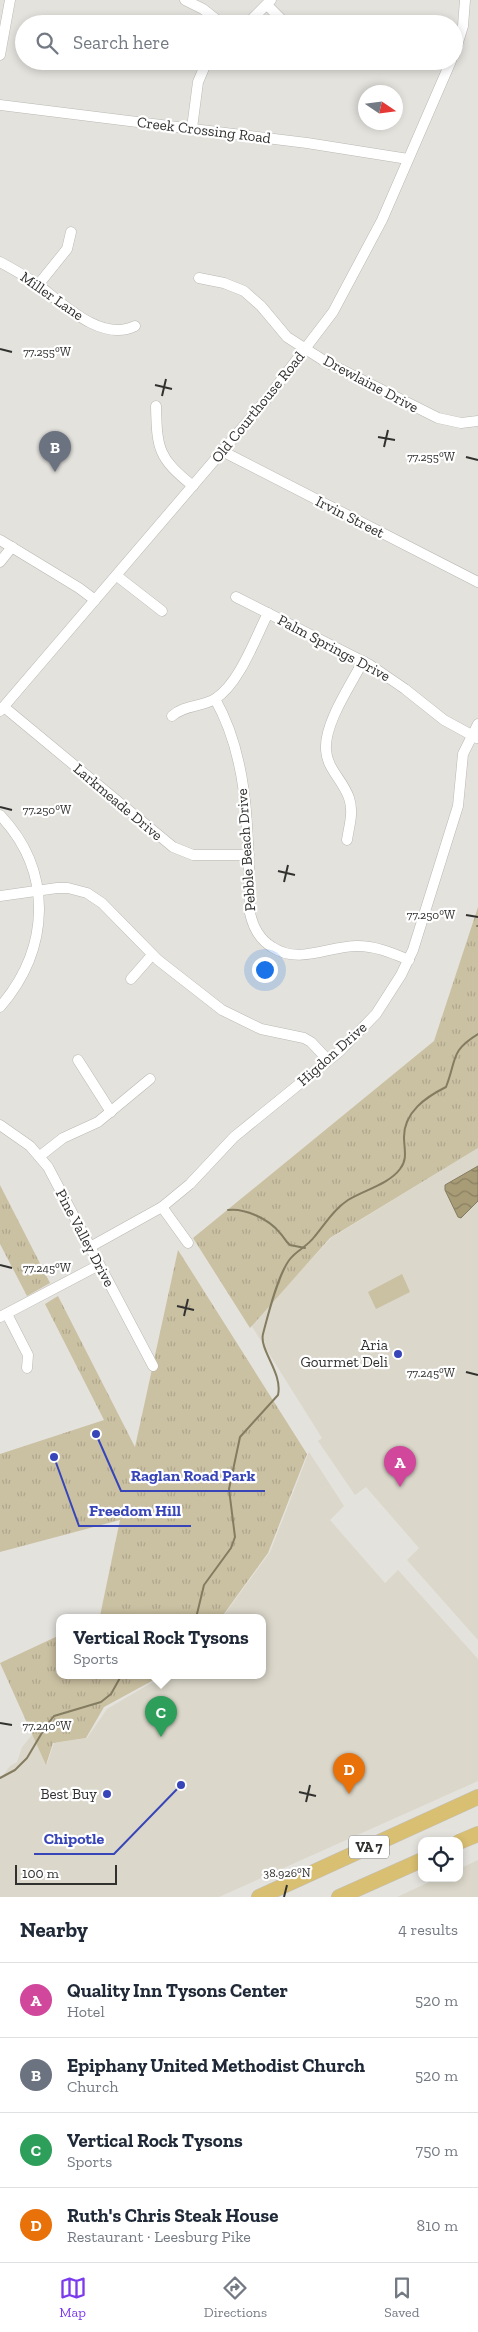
<!DOCTYPE html>
<meta charset="utf-8">
<style>
body{margin:0;font-family:"Zilla Slab",serif;background:#f6f6f7;color:#1f2937}
.controls{position:absolute;right:15px;bottom:15px;display:grid;overflow:hidden;border-radius:10px;box-shadow:0 2px 8px #0003}
.controls button{width:45px;height:45px;display:grid;place-items:center;padding:0;border:0;border-bottom:1px solid #e0e1e3;background:#fff;color:#1f2937;font:25px sans-serif}
.compass{position:absolute;left:358px;top:85px;width:45px;height:45px;border-radius:50%;background:#fff;box-shadow:0 2px 8px #0003;rotate:103deg}
.scale{position:absolute;left:15px;bottom:12px;width:102px;box-sizing:border-box;padding-left:5px;border:2px solid #31312f;border-top:0;font-size:14px;line-height:18px;white-space:nowrap;color:#31312f;-webkit-text-stroke:4px #fff;paint-order:stroke}
.you{position:absolute;left:264px;top:969px;width:18px;height:18px;margin:-12px;border:4px solid #fff;border-radius:50%;background:#1a73e8;box-shadow:0 0 0 8px #1a73e833}
.badge{display:grid;place-items:center;width:32px;height:32px;border-radius:50%;background:#7c3aed;color:#fff;font-size:16px;font-weight:700}
.pin{position:absolute;translate:-50% -41px;filter:drop-shadow(0 1px 2px #0008)}
.pin::after{content:'';position:absolute;top:26px;width:18px;height:15px;background:inherit;clip-path:polygon(0 0,100% 0,50% 100%)}
.popup{position:absolute;left:56px;top:1614px;width:210px;height:65px;box-sizing:border-box;display:grid;place-content:center;border-radius:10px;background:#fff;filter:drop-shadow(0 1px 4px #0005);font-size:16px;white-space:nowrap;color:#747a83}
.popup b{font-size:19px;color:#1f2937}
.popup::after{content:'';position:absolute;left:50%;top:100%;margin-left:-10px;border:10px solid transparent;border-top-color:#fff}
.list{margin:0;padding:0;list-style:none}
h2{display:flex;justify-content:space-between;align-items:center;height:65px;margin:0;padding:0 20px;font-size:21px}
h2 small{font-size:16px;font-weight:400;color:#747a83}
.list li{display:grid;grid-template-columns:32px 1fr auto;gap:15px;align-items:center;box-sizing:border-box;height:75px;padding:0 20px;border-top:1px solid #e0e1e3}
.list b{display:block;font-size:19px;white-space:nowrap}
.list p{margin:0;font-size:16px;white-space:nowrap;color:#747a83}
.list em{font-size:16px;font-style:normal;color:#747a83}
.icon{flex:none;width:28px;height:28px;fill:none;stroke:currentColor;stroke-width:2;stroke-linecap:round;stroke-linejoin:round}
.map{position:relative;flex:none;width:478px;height:1897px;overflow:hidden}
.search{position:absolute;background:#fff;box-shadow:0 2px 8px #0003;left:15px;right:15px;top:15px;height:55px;display:flex;align-items:center;gap:12px;box-sizing:border-box;padding:0 18px;border-radius:28px;color:#747a83;font-size:19px}
.sheet{height:365px;background:#fff}
nav{display:flex;justify-content:space-around;align-items:center;box-sizing:border-box;height:70px;border-top:1px solid #e0e1e3;background:#fff;font-size:14px;color:#747a83}
nav a{display:grid;justify-items:center;gap:2px}
nav .on{color:#7c3aed}
.map>svg:first-child{display:block}
.built{fill:#dbd7ca}
.grass{fill:url(#grass-tufts)}
.garden{fill:#cac0a2}
.water{fill:url(#water-waves);stroke:#847c61}
.lines{fill:none;stroke-linecap:round;stroke-linejoin:round}
.stream{stroke:#847c61;stroke-width:2}
.minor-casing{stroke:#b9b8b3;stroke-width:11}
.highway-casing{stroke:#c1c1c1;stroke-width:16}
.minor{stroke:#fff;stroke-width:10}
.highway{stroke:#d9bf71;stroke-width:15}
.ticks{fill:none;stroke:#31312f;stroke-width:2}
.poi-dot{fill:#3745b8;stroke:#fff;stroke-width:2}
.labels{text-anchor:middle;dominant-baseline:central;stroke-width:4.5;stroke-linejoin:round;paint-order:stroke}
.shield{fill:#fff;stroke:#6f6f6d;stroke-width:1}
.shield-label{font-size:14px;font-weight:bold;fill:#31312f}
.street-label{font-size:15px;fill:#31312f;stroke:#fff}
.poi-label{font-size:15px;fill:#31312f;stroke:#fff;text-anchor:end}
.ticks-label{font-size:12px;text-anchor:middle;fill:#31312f;stroke:#fff;stroke-width:4.5;stroke-linejoin:round;paint-order:stroke}
.leader{fill:none;stroke:#3745b8;stroke-width:2}
.callout-dot{fill:#3745b8;stroke:#fff;stroke-width:2}
.callout-label{font-size:16px;text-anchor:middle;font-weight:bold;fill:#3745b8;stroke:#fff;stroke-width:4.5;stroke-linejoin:round;paint-order:stroke}
</style>
<div class="map">
<svg width="478" height="1897" viewBox="0 0 478 1897">
<defs>
<pattern id="grass-tufts" width="24" height="20" patternUnits="userSpaceOnUse" patternTransform="scale(1.25)"><rect width="24" height="20" fill="#cac0a2"/><path d="M3 7l-1-3M5 7V3M7 7l1-3M15 17l-1-3M17 17v-4M19 17l1-3" fill="none" stroke="#aea58c"/></pattern>
<pattern id="water-waves" width="16" height="10" patternUnits="userSpaceOnUse" patternTransform="scale(1.25)"><rect width="16" height="10" fill="#a89c76"/><path d="M0 5q4-4 8 0t8 0" fill="none" stroke="#898061"/></pattern>
</defs>
<rect width="100%" height="100%" fill="#e4e2dd"/>
<g class="built">
<path d="M478,1148V1640L407,1560L419,1548L366,1487L355,1495L318,1441L322,1438L251,1325L331,1238Z"/>
<path d="M309,1452L344,1506L330,1520L385,1583L398,1570L478,1659V1781L219,1897H0V1779L10,1766L17,1762L22,1747L33,1734L47,1764L54,1743L87,1738L107,1709L163,1676H262V1618H222L270,1552Z"/>
<path d="M478,1860V1897H397L438,1878H459V1869Z"/>
</g>
<g class="grass">
<path d="M478,907V1148L330,1238L250,1328L193,1238L434,1041Z"/>
<path d="M0,1185L50,1283L27,1296L0,1244Z"/>
<path d="M178,1250L307,1454L268,1553L221,1618H96L100,1616L120,1520L0,1552V1454L104,1420L45,1304L58,1296L135,1447Z"/>
<path d="M60,1635V1676H161L104,1707L86,1738L53,1743L46,1765L0,1663Z"/>
</g>
<path class="garden" d="M402,1274L410,1292L376,1309L368,1292Z"/>
<path class="water" d="M478,1166V1201L461,1218L458,1217L445,1190V1185Z"/>
<g class="lines">
<g class="stream">
<path d="M477,926H478"/>
<path d="M228,1210C245,1208 269,1219 280,1233C284,1237 285,1241 290,1245L305,1248"/>
<path d="M196,1618L204,1585L231,1548L235,1537L229,1489L240,1437L278,1395C283,1373 259,1350 263,1334C268,1315 278,1274 290,1259C297,1250 307,1247 315,1236C325,1224 334,1209 348,1200C364,1190 389,1184 400,1169C408,1159 404,1149 404,1137C404,1112 426,1097 446,1087C457,1059 450,1051 478,1034"/>
<path d="M0,1778L15,1770L27,1758L46,1726L54,1716L101,1702L111,1694L121,1676"/>
</g>
<defs>
<g id="minor">
<path d="M185,0L203,9L222,24"/>
<path d="M267,5L286,24"/>
<path d="M247,24L271,0"/>
<path d="M0,55L10,0"/>
<path d="M454,55L463,26L465,0"/>
<path d="M0,105L307,143L408,159"/>
<path d="M192,128L198,82L207,61"/>
<path d="M0,262C13,269 25,276 37,284C61,302 101,343 135,326"/>
<path d="M199,278L224,283L244,291L261,306L287,337L326,362L438,418L461,423L478,421"/>
<path d="M38,285L67,249L71,232"/>
<path d="M156,406C157,449 158,458 193,486"/>
<path d="M222,451L478,582"/>
<path d="M0,540L79,588L95,600"/>
<path d="M0,562L12,547"/>
<path d="M117,576L162,611"/>
<path d="M236,597L370,665L405,689L444,720L477,738"/>
<path d="M215,699C251,762 248,842 250,913C253,927 259,939 272,947C299,965 328,946 357,946C376,946 392,953 409,960"/>
<path d="M4,707L173,847L193,855H249"/>
<path d="M0,711L266,400L333,312L382,220L451,61"/>
<path d="M172,716C184,705 201,707 215,699C239,684 255,639 268,613"/>
<path d="M0,815C54,872 50,949 0,1007"/>
<path d="M347,840C349,826 354,812 349,798C343,780 327,769 326,750C324,723 351,685 363,661"/>
<path d="M0,896L57,888H68L87,893L102,903L158,960L222,1010L261,1029L304,1038L311,1042L328,1060"/>
<path d="M131,979L152,955"/>
<path d="M78,1060L111,1112"/>
<path d="M0,1125L30,1146L48,1167L153,1366"/>
<path d="M40,1156L63,1138L98,1122L150,1079"/>
<path d="M162,1207L188,1243"/>
<path d="M90,1247L162,1207L190,1184L234,1137L340,1051L376,1014L401,975L413,950L458,806L463,754L478,724"/>
<path d="M7,1314L28,1355L27,1368"/>
<path d="M0,1317L99,1265"/>
</g>
<g id="highway">
<path d="M459,1842L478,1834"/>
<path d="M259,1897L478,1797"/>
<path d="M339,1897L422,1860"/>
</g>
</defs>
<use href="#minor" class="minor-casing"/>
<use href="#highway" class="highway-casing"/>
<use href="#minor" class="minor"/>
<use href="#highway" class="highway"/>
</g>
<path class="ticks" d="M0,349L12,352M155,385L172,389M162,396L166,379M378,437L395,440M384,447L388,430M466,457L478,460M0,807L12,810M278,871L295,875M284,882L288,865M466,915L478,917M0,1265L12,1268M177,1306L194,1310M184,1316L188,1299M466,1372L478,1375M0,1723L12,1725M299,1792L316,1796M306,1802L310,1785M284,1897L287,1885"/>
<g class="poi-dot">
<circle cx="398" cy="1354" r="5"/>
<circle cx="107" cy="1794" r="5"/>
</g>
<g class="labels">
<rect class="shield" x="349" y="1835.5" width="40" height="23" rx="4"/>
<g class="shield-label">
<text x="369" y="1847">VA 7</text>
</g>
<g class="street-label">
<text transform="translate(204 130) rotate(7)">Creek Crossing Road</text>
<text transform="translate(52 296) rotate(35)">Miller Lane</text>
<text transform="translate(371 384) rotate(28)">Drewlaine Drive</text>
<text transform="translate(258 407) rotate(-51)">Old Courthouse Road</text>
<text transform="translate(350 517) rotate(27)">Irvin Street</text>
<text transform="translate(334 648) rotate(28)">Palm Springs Drive</text>
<text transform="translate(118 802) rotate(40)">Larkmeade Drive</text>
<text transform="translate(246 850) rotate(-94)">Pebble Beach Drive</text>
<text transform="translate(332 1054) rotate(-42)">Higdon Drive</text>
<text transform="translate(85 1238) rotate(62)">Pine Valley Drive</text>
</g>
<g class="poi-label">
<text x="388" y="1345">Aria<tspan x="388" dy="17">Gourmet Deli</tspan></text>
<text x="97" y="1794">Best Buy</text>
</g>
</g>
<g class="ticks-label">
<text x="47" y="356">77.255°W</text>
<text x="431" y="461">77.255°W</text>
<text x="47" y="814">77.250°W</text>
<text x="431" y="919">77.250°W</text>
<text x="47" y="1272">77.245°W</text>
<text x="431" y="1377">77.245°W</text>
<text x="47" y="1730">77.240°W</text>
<text x="287" y="1877">38.926°N</text>
</g>
<path class="leader" d="M96 1434L121 1491H265M54 1457L79 1526H191M181 1785L114 1854H34"/>
<g class="callout-dot">
<circle cx="96" cy="1434" r="5"/>
<circle cx="54" cy="1457" r="5"/>
<circle cx="181" cy="1785" r="5"/>
</g>
<g class="callout-label">
<text x="193" y="1481">Raglan Road Park</text>
<text x="135" y="1516">Freedom Hill</text>
<text x="74" y="1844">Chipotle</text>
</g>
</svg>
<div class="controls">
<button><svg class="icon" aria-label="locate" viewBox="0 0 24 24"><circle cx="12" cy="12" r="6"/><path d="M12 2v4M12 18v4M2 12h4M18 12h4"/></svg></button>
</div>
<svg class="compass" viewBox="-18 -18 36 36"><path d="M0-13l5 13h-10z" fill="#e53935"/><path d="M0 13l5-13h-10z" fill="#747a83"/></svg>
<div class="scale">100 m</div>
<div class="you"></div>
<div class="pin badge" style="left:400px;top:1487px;background:#d1479c">A</div>
<div class="pin badge" style="left:55px;top:472px;background:#6b7280">B</div>
<div class="pin badge" style="left:161px;top:1737px;background:#2e9e5b">C</div>
<div class="popup"><b>Vertical Rock Tysons</b>Sports</div>
<div class="pin badge" style="left:349px;top:1794px;background:#e8710a">D</div>
<div class="search"><svg class="icon" aria-label="search" viewBox="0 0 24 24"><circle cx="10" cy="10" r="6"/><path d="M15 15l6 6"/></svg>Search here</div>
</div>
<section class="sheet">
<h2>Nearby<small>4 results</small></h2>
<ul class="list">
<li><span class="badge" style="background:#d1479c">A</span><div><b>Quality Inn Tysons Center</b><p>Hotel</p></div><em>520 m</em></li>
<li><span class="badge" style="background:#6b7280">B</span><div><b>Epiphany United Methodist Church</b><p>Church</p></div><em>520 m</em></li>
<li><span class="badge" style="background:#2e9e5b">C</span><div><b>Vertical Rock Tysons</b><p>Sports</p></div><em>750 m</em></li>
<li><span class="badge" style="background:#e8710a">D</span><div><b>Ruth's Chris Steak House</b><p>Restaurant · Leesburg Pike</p></div><em>810 m</em></li>
</ul>
</section>
<nav>
<a class="on"><svg class="icon" aria-label="map" viewBox="0 0 24 24"><path d="M3 6l6-2 6 2 6-2v14l-6 2-6-2-6 2zM9 4v14M15 6v14"/></svg>Map</a>
<a><svg class="icon" aria-label="directions" viewBox="0 0 24 24"><path d="M12 3l9 9-9 9-9-9zM9 14v-3h6M13 9l2 2-2 2"/></svg>Directions</a>
<a><svg class="icon" aria-label="saved" viewBox="0 0 24 24"><path d="M7 4h10v16l-5-4-5 4z"/></svg>Saved</a>
</nav>
